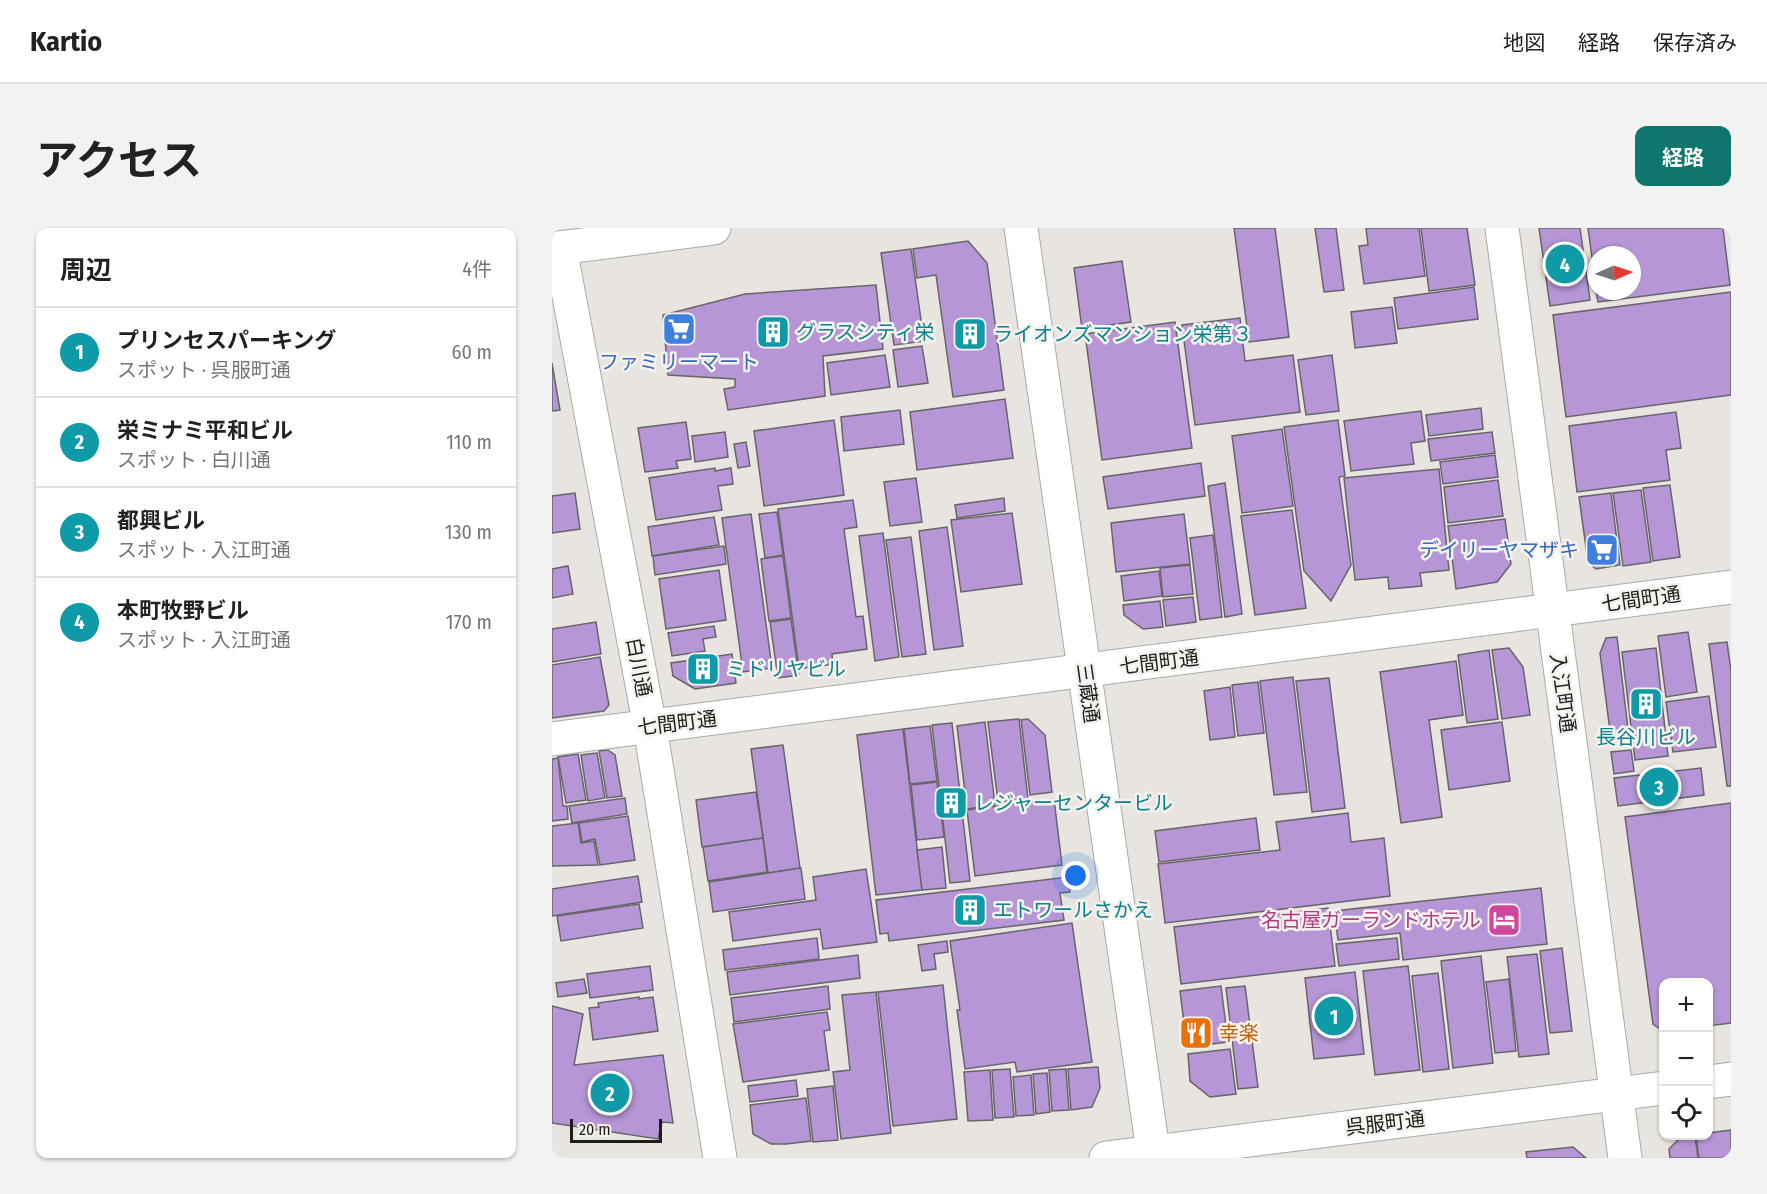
<!DOCTYPE html>
<html lang="ja">
<meta charset="utf-8">
<style>
body{margin:0;font-family:"Fira Sans Condensed","Noto Sans JP",sans-serif;background:#f2f2f2;color:#222}
.controls{position:absolute;right:18px;bottom:18px;display:grid;overflow:hidden;border-radius:12px;box-shadow:0 2px 4px #0004}
.controls button{width:54px;height:54px;display:grid;place-items:center;padding:0;border:0;border-bottom:2px solid #e0e0e0;background:#fff;color:#222;font:30px sans-serif}
.compass{position:absolute;left:1035px;top:18px;width:54px;height:54px;border-radius:50%;background:#fff;box-shadow:0 2px 4px #0004;rotate:87deg}
.scale{position:absolute;left:18px;bottom:15px;width:92px;box-sizing:border-box;padding-left:6px;border:3px solid #1e1d1b;border-top:0;font-size:16px;line-height:21px;white-space:nowrap;color:#1e1d1b;-webkit-text-stroke:4px #f5f2ee;paint-order:stroke}
.you{position:absolute;left:524px;top:648px;width:21px;height:21px;margin:-15px;border:4px solid #fff;border-radius:50%;background:#1a73e8;box-shadow:0 0 0 9px #1a73e833}
.badge{display:grid;place-items:center;width:39px;height:39px;border-radius:50%;background:#0f766e;color:#fff;font-size:20px;font-weight:700}
.pin{position:absolute;translate:-50% -50%;border:3px solid #fff;box-shadow:0 2px 6px #0006}
.list{margin:0;padding:0;list-style:none}
h2{display:flex;justify-content:space-between;align-items:center;height:78px;margin:0;padding:0 24px;font-size:26px}
h2 small{font-size:20px;font-weight:400;color:#767676}
.list li{display:grid;grid-template-columns:39px 1fr auto;gap:18px;align-items:center;box-sizing:border-box;height:90px;padding:0 24px;border-top:2px solid #e0e0e0}
.list b{display:block;font-size:22px;white-space:nowrap}
.list p{margin:0;font-size:20px;white-space:nowrap;color:#767676}
.list em{font-size:20px;font-style:normal;color:#767676}
.icon{flex:none;width:33px;height:33px;fill:none;stroke:currentColor;stroke-width:2;stroke-linecap:round;stroke-linejoin:round}
.map{position:relative;flex:none;width:1179px;height:930px;overflow:hidden;border-radius:12px}
header{display:flex;align-items:center;gap:36px;box-sizing:border-box;height:84px;padding:0 30px;background:#fff;border-bottom:2px solid #e0e0e0}
header strong{font-size:28px}
nav{display:flex;gap:33px;margin-inline-start:auto;font-size:21px}
.intro{display:flex;align-items:center;justify-content:space-between;box-sizing:border-box;height:144px;padding:0 36px}
h1{margin:0;font-size:42px}
.button{padding:15px 27px;border-radius:12px;background:#0f766e;color:#fff;font-size:21px;font-weight:700}
main{display:flex;gap:36px;padding:0 36px}
aside{flex:1;background:#fff;border-radius:12px;box-shadow:0 2px 4px #0004}
.map>svg:first-child{display:block}
.building{fill:#b696d6;stroke:#67656a;stroke-width:1.5}
.lines{fill:none;stroke-linecap:round;stroke-linejoin:round}
.street-casing{stroke:#aca9a5;stroke-width:35}
.secondary-casing{stroke:#aca9a5;stroke-width:35}
.street{stroke:#fff;stroke-width:33}
.secondary{stroke:#fff;stroke-width:33}
.labels{text-anchor:middle;dominant-baseline:central;stroke-width:5;stroke-linejoin:round;paint-order:stroke}
.culture-label{font-size:20px;fill:#0d838f;stroke:#f5f2ee;text-anchor:start}
.shop-label{font-size:20px;fill:#366cbe;stroke:#f5f2ee}
.street-label{font-size:20px;fill:#1e1d1b;stroke:#f5f2ee}
.hotel-label{font-size:20px;fill:#b23c85;stroke:#f5f2ee;text-anchor:end}
.food-label{font-size:20px;fill:#c56008;stroke:#f5f2ee;text-anchor:start}
</style>
<header>
<strong>Kartio</strong>
<nav><a>地図</a><a>経路</a><a>保存済み</a></nav>
</header>
<div class="intro"><h1>アクセス</h1><a class="button">経路</a></div>
<main>
<aside>
<h2>周辺<small>4件</small></h2>
<ul class="list">
<li><span class="badge" style="background:#0f9aa8">1</span><div><b>プリンセスパーキング</b><p>スポット · 呉服町通</p></div><em>60 m</em></li>
<li><span class="badge" style="background:#0f9aa8">2</span><div><b>栄ミナミ平和ビル</b><p>スポット · 白川通</p></div><em>110 m</em></li>
<li><span class="badge" style="background:#0f9aa8">3</span><div><b>都興ビル</b><p>スポット · 入江町通</p></div><em>130 m</em></li>
<li><span class="badge" style="background:#0f9aa8">4</span><div><b>本町牧野ビル</b><p>スポット · 入江町通</p></div><em>170 m</em></li>
</ul>
</aside>
<div class="map">
<svg width="1179" height="930" viewBox="0 0 1179 930">
<rect width="100%" height="100%" fill="#e8e5e0"/>
<g class="building">
<path d="M682,0H723L737,109L697,114Z"/>
<path d="M763,0H784L792,62L772,64Z"/>
<path d="M814,0H867L873,48L812,56L807,18L816,17Z"/>
<path d="M869,0H915L923,57L877,63Z"/>
<path d="M987,0H1028L1038,72L998,78Z"/>
<path d="M1036,0H1171L1178,57L1046,74L1044,63H1080V27H1044V59Z"/>
<path d="M416,13L435,35L452,162L401,169L384,47L365,50L361,21Z"/>
<path d="M359,21L372,113L342,117L329,25Z"/>
<path d="M570,33L579,94L530,101L522,40Z"/>
<path d="M324,57L331,121L271,128L273,168L176,182L172,161L183,159V151L116,147L111,87L193,66Z"/>
<path d="M922,59L926,91L846,101L842,70Z"/>
<path d="M1179,64V167L1014,189L1001,87Z"/>
<path d="M840,79L845,115L803,120L799,84Z"/>
<path d="M688,90L693,133L741,127L748,184L643,197L630,97Z"/>
<path d="M623,94L640,220L550,232L533,106Z"/>
<path d="M370,118L376,155L346,159L341,122Z"/>
<path d="M333,127L338,159L279,167L275,135Z"/>
<path d="M780,127L787,183L754,187L746,132Z"/>
<path d="M0,135L8,182L0,183Z"/>
<path d="M453,171L461,230L365,242L358,184Z"/>
<path d="M929,180L931,201L877,208L874,187Z"/>
<path d="M348,182L352,216L292,223L289,189Z"/>
<path d="M869,183L873,213L859,215L862,236L799,243L792,193Z"/>
<path d="M1124,184L1129,220L1114,222L1118,252L1025,264L1017,198Z"/>
<path d="M282,192L292,267L212,278L202,203Z"/>
<path d="M786,192L793,248L787,249L799,337L779,373L752,343L732,199Z"/>
<path d="M134,194L139,231L124,233L126,240L93,244L86,200Z"/>
<path d="M730,201L741,278L690,285L680,208Z"/>
<path d="M173,204L176,229L143,234L140,208Z"/>
<path d="M940,204L943,225L879,233L876,211Z"/>
<path d="M194,214L198,238L186,240L182,216Z"/>
<path d="M943,227L946,249L891,256L888,234Z"/>
<path d="M649,235L653,268L556,281L551,249Z"/>
<path d="M163,240V243L179,240L181,256L166,258L170,282L104,292L97,250Z"/>
<path d="M887,241L897,342L868,345L870,358L837,361L836,349L803,352L792,250Z"/>
<path d="M364,250L370,294L338,298L332,254Z"/>
<path d="M946,252L951,288L896,295L892,259Z"/>
<path d="M673,255L690,386L673,389L656,258Z"/>
<path d="M1118,257L1128,329L1101,333L1091,260Z"/>
<path d="M1089,262L1099,334L1071,338L1061,265Z"/>
<path d="M23,265L28,301L0,305V268Z"/>
<path d="M1059,265L1068,337L1044,341L1036,334L1027,269Z"/>
<path d="M452,270L453,283L405,290L403,277Z"/>
<path d="M301,272L305,299L292,301L304,389L311,388L315,421L280,426L281,436L247,441L226,281Z"/>
<path d="M740,282L754,380L703,387L689,288Z"/>
<path d="M225,284L231,327L213,330L207,286Z"/>
<path d="M460,285L470,356L409,364L399,292Z"/>
<path d="M199,286L220,440L191,444L170,290Z"/>
<path d="M632,286L638,336L564,344L559,295Z"/>
<path d="M162,289L167,317L100,328L96,299Z"/>
<path d="M953,291L959,336L945,354L904,361L896,298Z"/>
<path d="M395,299L411,418L382,422L367,303Z"/>
<path d="M331,305L347,429L323,433L307,308Z"/>
<path d="M661,307L670,389L648,392L638,310Z"/>
<path d="M359,309L374,426L350,429L334,312Z"/>
<path d="M172,318L174,336L103,347L101,328Z"/>
<path d="M231,328L239,390L217,393L209,331Z"/>
<path d="M638,337L641,366L611,369L608,340Z"/>
<path d="M16,338L21,366L0,370V341Z"/>
<path d="M167,342L174,392L114,401L107,351Z"/>
<path d="M607,343L610,368L572,373L569,348Z"/>
<path d="M641,369L644,394L614,398L611,372Z"/>
<path d="M608,373L611,399L591,401L572,387L571,377Z"/>
<path d="M239,391L247,447L226,450L218,394Z"/>
<path d="M44,394L49,426L0,434V401Z"/>
<path d="M162,398L164,409L151,411L153,423L120,428L116,405Z"/>
<path d="M1136,404L1145,464L1114,469L1106,408Z"/>
<path d="M1065,409L1077,509L1059,511L1048,425L1054,410Z"/>
<path d="M1175,414L1179,443V558H1175L1157,416Z"/>
<path d="M957,420L971,439L978,487L950,491L940,422Z"/>
<path d="M1104,420L1116,528L1083,532L1070,424Z"/>
<path d="M937,422L946,491L915,495L906,427Z"/>
<path d="M180,426L184,455L143,461L121,448L119,435Z"/>
<path d="M48,429L57,477L52,483L0,490V437Z"/>
<path d="M904,433L911,487L877,492L890,589L849,595L828,444Z"/>
<path d="M741,449L755,564L722,567L708,453Z"/>
<path d="M777,450L793,580L760,584L744,453Z"/>
<path d="M706,454L712,505L686,508L680,457Z"/>
<path d="M678,459L683,509L658,512L652,463Z"/>
<path d="M1157,468L1164,519L1121,524L1114,474Z"/>
<path d="M467,491L476,571L446,574L436,494Z"/>
<path d="M476,491L493,507L500,564L478,567L469,492Z"/>
<path d="M433,494L443,577L415,581L405,498Z"/>
<path d="M950,494L958,553L897,562L889,502Z"/>
<path d="M400,495L418,653L398,655L380,497Z"/>
<path d="M378,498L385,553L358,556L352,501Z"/>
<path d="M351,501L370,662L324,667L305,507Z"/>
<path d="M231,517L248,640L216,645L199,521Z"/>
<path d="M56,522L63,527L70,568L55,570L47,523Z"/>
<path d="M1079,522L1082,543L1062,546L1059,524Z"/>
<path d="M45,525L53,570L36,573L29,527Z"/>
<path d="M26,526L34,572L14,575L6,529Z"/>
<path d="M6,530L11,578H15L16,591L0,593V531Z"/>
<path d="M1149,540L1152,567L1066,578L1062,550Z"/>
<path d="M385,554L392,609L365,612L359,557Z"/>
<path d="M204,564L211,610L150,619L144,572Z"/>
<path d="M73,570L75,586L20,595L17,578Z"/>
<path d="M502,571L510,637L423,648L415,582Z"/>
<path d="M1179,575V795L1156,798V754H1112V804L1101,796L1073,589Z"/>
<path d="M796,585L799,614L832,610L838,668L613,695L606,636L728,622L724,594Z"/>
<path d="M76,588L83,632L48,637L43,611L30,614L27,595Z"/>
<path d="M704,590L708,622L607,634L603,603Z"/>
<path d="M26,595L29,615L42,613L46,637L0,638V598Z"/>
<path d="M211,610L215,644L156,653L151,619Z"/>
<path d="M390,619L394,660L370,662L365,622Z"/>
<path d="M249,640L253,671L161,684L157,654Z"/>
<path d="M314,641L325,714L271,721L268,701L181,713L177,684L264,672L261,649Z"/>
<path d="M86,648L90,674L0,688V661Z"/>
<path d="M516,649L518,664L508,665L512,692L337,713L336,705L328,706L324,672Z"/>
<path d="M989,660L995,716L851,732L848,705L786,712L782,683Z"/>
<path d="M87,676L91,700L9,713L5,688Z"/>
<path d="M776,680L783,738L629,756L622,699Z"/>
<path d="M520,695L540,834L465,844L463,834L413,841L405,782H408L398,713Z"/>
<path d="M265,710L267,731L173,742L171,722Z"/>
<path d="M845,710L847,731L787,738L784,716Z"/>
<path d="M395,713L396,724L382,726L384,741L370,743L366,717Z"/>
<path d="M1010,720L1020,803L998,805L988,723Z"/>
<path d="M985,726L997,826L967,829L955,729Z"/>
<path d="M306,727L308,750L178,767L175,744Z"/>
<path d="M929,728L941,835L901,840L889,733Z"/>
<path d="M98,738L101,762L38,770L35,746Z"/>
<path d="M856,738L868,842L823,847L811,743Z"/>
<path d="M803,744L812,826L762,831L753,750Z"/>
<path d="M886,745L897,841L871,844L860,748Z"/>
<path d="M32,751L35,765L6,769L4,755Z"/>
<path d="M957,751L964,823L943,825L934,754Z"/>
<path d="M391,757L405,891L341,898L326,764Z"/>
<path d="M276,758L278,781L182,794L179,770Z"/>
<path d="M669,758L676,814L635,819L628,763Z"/>
<path d="M693,758L706,859L686,861L674,760Z"/>
<path d="M324,764L339,905L289,911L281,844L298,842L290,767Z"/>
<path d="M87,769V771L101,769L106,803L41,812L37,780L47,779L46,775Z"/>
<path d="M0,778L31,786L22,837L111,827L121,895L110,894L106,911L0,895Z"/>
<path d="M275,784L278,802L272,803L277,842L191,854L181,796Z"/>
<path d="M678,821L684,866L658,869L638,853L636,826Z"/>
<path d="M546,839L548,860L540,879L519,882L516,841Z"/>
<path d="M458,841L462,889L443,890L440,842Z"/>
<path d="M514,841L517,882L500,883L497,842Z"/>
<path d="M438,842L441,892L416,893L412,844Z"/>
<path d="M495,845L498,884L484,886L481,846Z"/>
<path d="M479,847L482,887L464,888L461,849Z"/>
<path d="M244,852L246,868L198,874L196,858Z"/>
<path d="M281,858L286,912L261,914L255,861Z"/>
<path d="M254,870L259,913L234,916H219L201,906L198,877Z"/>
<path d="M1179,902V930H1147L1144,908H1156V905Z"/>
<path d="M1130,908H1143L1146,930H1118L1117,921Z"/>
<path d="M1021,919L1034,930H975L974,924Z"/>
</g>
<g class="lines">
<defs>
<g id="street">
<path d="M950,0L1073,930"/>
<path d="M8,20L98,499L168,930"/>
<path d="M0,511L1179,359"/>
<path d="M1156,854L1179,851"/>
<path d="M554,930L1112,860"/>
</g>
<g id="secondary">
<path d="M469,0L602,930"/>
<path d="M0,21L162,0"/>
</g>
</defs>
<use href="#street" class="street-casing"/>
<use href="#secondary" class="secondary-casing"/>
<use href="#street" class="street"/>
<use href="#secondary" class="secondary"/>
</g>
<defs>
<symbol id="supermarket-square" viewBox="-11 -11 22 22"><rect x="-9" y="-9" width="18" height="18" rx="4" fill="#3f7fe0" stroke="#f5f2ee"/><path d="M-6-5.5h2.5l.6 2H6L4.5 2H-2.5L-4.4-4H-6ZM-1.5 3.2a1.3 1.3 0 1 0 .1 0ZM3 3.2a1.3 1.3 0 1 0 .1 0Z" fill="#fff"/></symbol>
<symbol id="building-square" viewBox="-11 -11 22 22"><rect x="-9" y="-9" width="18" height="18" rx="4" fill="#0f9aa8" stroke="#f5f2ee"/><path d="M-4-6H4V6H1V3H-1V6H-4ZM-2.5-4.3h1.7v1.8h-1.7ZM.8-4.3h1.7v1.8H.8ZM-2.5-1h1.7V.8h-1.7ZM.8-1h1.7V.8H.8Z" fill="#fff"/></symbol>
<symbol id="hotel-square" viewBox="-11 -11 22 22"><rect x="-9" y="-9" width="18" height="18" rx="4" fill="#d1479c" stroke="#f5f2ee"/><path d="M-6-4.5h1.5V1H6V5H4.5V3h-9V5H-6ZM-4 0a1.8 1.8 0 1 1 3.6 0ZM.5 0V-2.5h3Q6-2.5 6 0Z" fill="#fff"/></symbol>
<symbol id="restaurant-square" viewBox="-11 -11 22 22"><rect x="-9" y="-9" width="18" height="18" rx="4" fill="#e8710a" stroke="#f5f2ee"/><path d="M-5-6h1v4h1v-4h1v4h1v-4h1v5L-1.5 .5V6h-2V.5L-5-1ZM5-6V6H3V1.5H1.5Q1.5-4 5-6Z" fill="#fff"/></symbol>
</defs>
<g fill-rule="evenodd">
<use href="#supermarket-square" x="108" y="82" width="38" height="38"/>
<use href="#building-square" x="202" y="85" width="38" height="38"/>
<use href="#building-square" x="399" y="87" width="38" height="38"/>
<use href="#supermarket-square" x="1031" y="303" width="38" height="38"/>
<use href="#building-square" x="132" y="422" width="38" height="38"/>
<use href="#building-square" x="1075" y="457" width="38" height="38"/>
<use href="#building-square" x="380" y="556" width="38" height="38"/>
<use href="#building-square" x="399" y="663" width="38" height="38"/>
<use href="#hotel-square" x="933" y="673" width="38" height="38"/>
<use href="#restaurant-square" x="625" y="786" width="38" height="38"/>
</g>
<g class="labels">
<g class="culture-label">
<text x="244" y="104">グラスシティ栄</text>
<text x="441" y="106">ライオンズマンション栄第３</text>
<text x="174" y="441">ミドリヤビル</text>
<text x="1094" y="509" text-anchor="middle">長谷川ビル</text>
<text x="422" y="575">レジャーセンタービル</text>
<text x="441" y="682">エトワールさかえ</text>
</g>
<g class="shop-label">
<text x="127" y="134">ファミリーマート</text>
<text x="1027" y="322" text-anchor="end">デイリーヤマザキ</text>
</g>
<g class="street-label">
<text transform="translate(1089 371) rotate(-8)">七間町通</text>
<text transform="translate(607 434) rotate(-7)">七間町通</text>
<text transform="translate(87 439) rotate(79)">白川通</text>
<text transform="translate(536 465) rotate(82)">三蔵通</text>
<text transform="translate(1011 465) rotate(82)">入江町通</text>
<text transform="translate(125 495) rotate(-7)">七間町通</text>
<text transform="translate(833 895) rotate(-7)">呉服町通</text>
</g>
<g class="hotel-label">
<text x="929" y="692">名古屋ガーランドホテル</text>
</g>
<g class="food-label">
<text x="667" y="805">幸楽</text>
</g>
</g>
</svg>
<div class="controls">
<button>+</button>
<button>−</button>
<button><svg class="icon" aria-label="locate" viewBox="0 0 24 24"><circle cx="12" cy="12" r="6"/><path d="M12 2v4M12 18v4M2 12h4M18 12h4"/></svg></button>
</div>
<svg class="compass" viewBox="-18 -18 36 36"><path d="M0-13l5 13h-10z" fill="#e53935"/><path d="M0 13l5-13h-10z" fill="#767676"/></svg>
<div class="scale">20 m</div>
<div class="you"></div>
<div class="pin badge" style="left:782px;top:788px;background:#0f9aa8">1</div>
<div class="pin badge" style="left:58px;top:865px;background:#0f9aa8">2</div>
<div class="pin badge" style="left:1107px;top:559px;background:#0f9aa8">3</div>
<div class="pin badge" style="left:1013px;top:36px;background:#0f9aa8">4</div>
</div>
</main>
